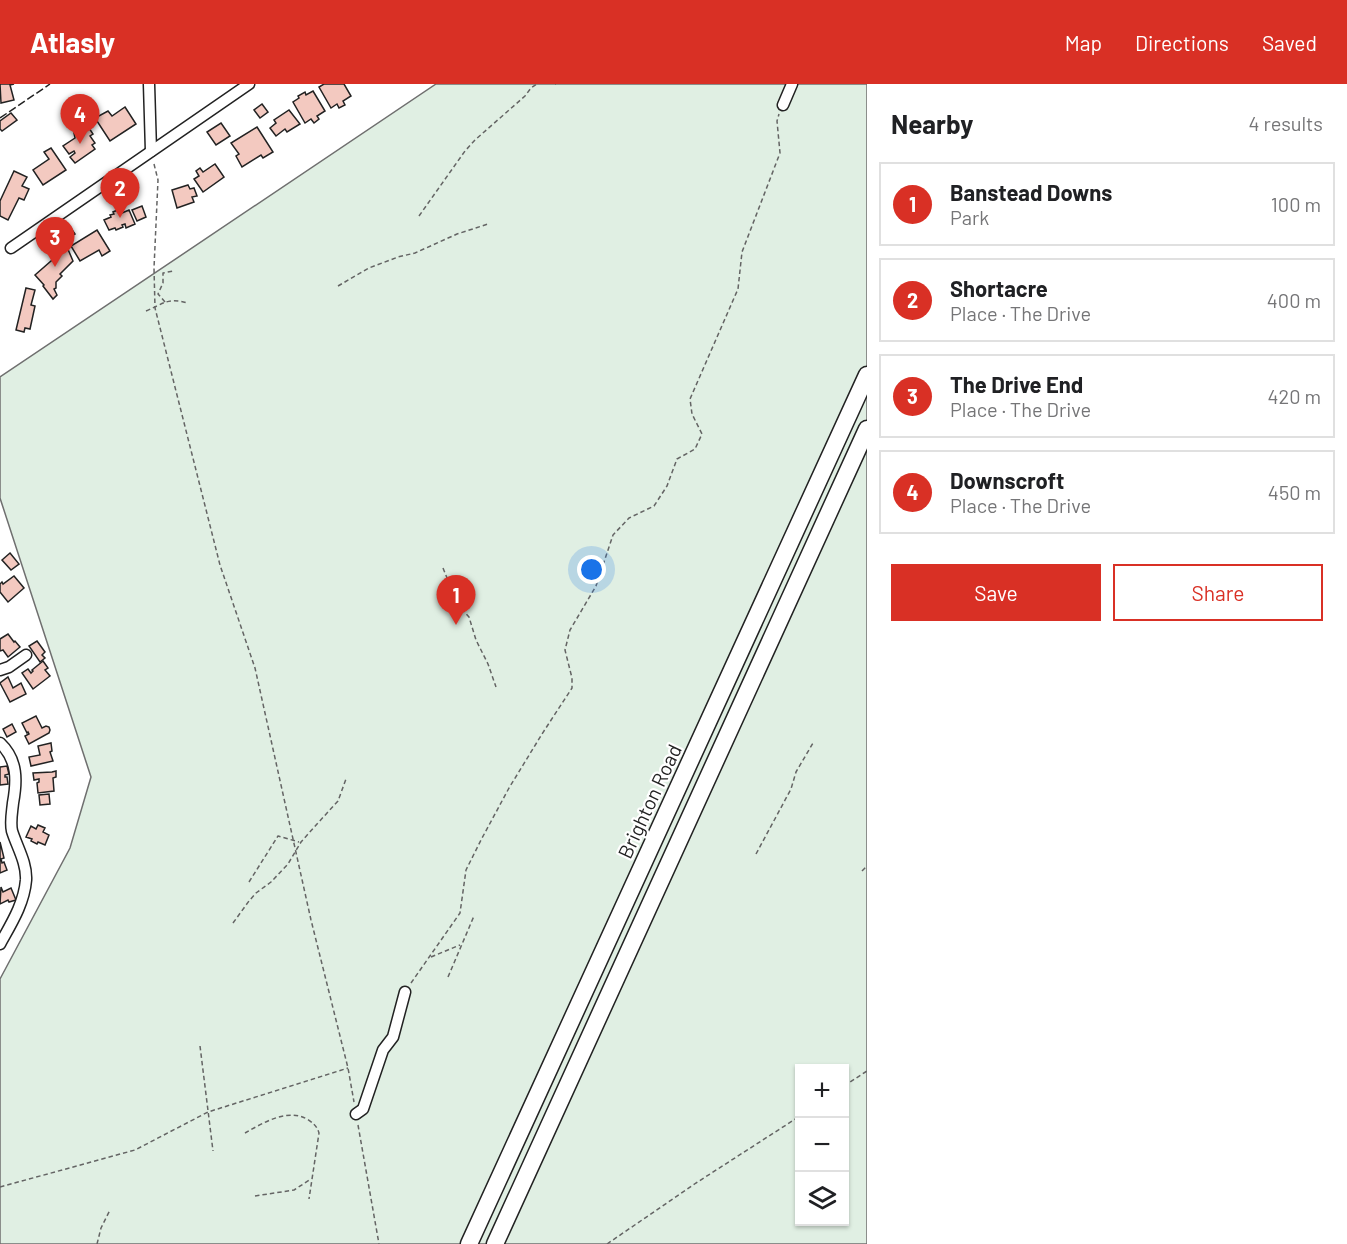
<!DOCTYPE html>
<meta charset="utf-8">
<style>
body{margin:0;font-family:Barlow,sans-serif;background:#f2f2f2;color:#202124}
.controls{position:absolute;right:18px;bottom:18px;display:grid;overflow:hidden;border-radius:0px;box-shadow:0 2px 4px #0004}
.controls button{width:54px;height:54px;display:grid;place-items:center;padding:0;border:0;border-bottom:2px solid #e0e0e0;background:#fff;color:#202124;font:30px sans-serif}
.you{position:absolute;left:592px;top:486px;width:21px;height:21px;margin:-15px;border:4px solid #fff;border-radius:50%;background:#1a73e8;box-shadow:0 0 0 9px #1a73e833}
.badge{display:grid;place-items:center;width:39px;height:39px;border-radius:50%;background:#d93025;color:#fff;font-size:20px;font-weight:700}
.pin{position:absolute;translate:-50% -50px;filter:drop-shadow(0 2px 3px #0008)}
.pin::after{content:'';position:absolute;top:32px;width:21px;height:18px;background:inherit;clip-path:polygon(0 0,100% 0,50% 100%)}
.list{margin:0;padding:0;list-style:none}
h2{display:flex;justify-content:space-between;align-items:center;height:78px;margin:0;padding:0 24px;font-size:26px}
h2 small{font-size:20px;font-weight:400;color:#757577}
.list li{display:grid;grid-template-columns:39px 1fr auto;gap:18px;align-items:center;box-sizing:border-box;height:84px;margin:0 12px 12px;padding:0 12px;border:2px solid #e0e0e0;border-radius:0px}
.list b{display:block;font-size:22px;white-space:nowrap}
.list p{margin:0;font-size:20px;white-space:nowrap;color:#757577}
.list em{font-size:20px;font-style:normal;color:#757577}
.actions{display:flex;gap:12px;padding:18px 24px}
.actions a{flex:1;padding:14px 0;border:2px solid #d93025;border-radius:0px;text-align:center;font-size:21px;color:#d93025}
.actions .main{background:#d93025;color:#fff}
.icon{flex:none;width:33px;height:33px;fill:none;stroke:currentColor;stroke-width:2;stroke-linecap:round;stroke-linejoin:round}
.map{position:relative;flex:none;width:867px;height:1160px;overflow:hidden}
header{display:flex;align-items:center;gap:36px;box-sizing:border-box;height:84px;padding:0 30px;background:#d93025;color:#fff}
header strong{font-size:28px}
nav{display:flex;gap:33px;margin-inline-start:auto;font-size:21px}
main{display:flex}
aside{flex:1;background:#fff}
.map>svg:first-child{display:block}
.green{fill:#e0efe3;stroke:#6f6f6f;stroke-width:1.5;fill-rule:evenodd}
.building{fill:#f3c9c0;stroke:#222;stroke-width:1.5}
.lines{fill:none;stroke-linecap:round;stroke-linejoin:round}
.minor-casing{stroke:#222;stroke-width:13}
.highway-casing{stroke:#222;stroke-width:19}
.path{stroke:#646464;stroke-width:1.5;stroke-dasharray:4.5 3;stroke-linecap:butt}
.minor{stroke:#fff;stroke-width:10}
.highway{stroke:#fff;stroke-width:16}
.fence{stroke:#222;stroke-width:1.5;stroke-dasharray:8 3;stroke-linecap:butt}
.labels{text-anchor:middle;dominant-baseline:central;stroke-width:4.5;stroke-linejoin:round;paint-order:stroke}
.street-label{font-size:20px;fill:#222;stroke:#fff}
</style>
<header>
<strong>Atlasly</strong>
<nav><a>Map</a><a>Directions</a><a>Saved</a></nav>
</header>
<main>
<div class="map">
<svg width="867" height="1160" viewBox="0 0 867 1160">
<rect width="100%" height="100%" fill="#fff"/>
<path class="green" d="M436,0H867V1160H0V895L70,764L91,693L0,414V293ZM800,984H844V1138H800Z"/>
<g class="building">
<path d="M0,0H14L10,1L14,16L1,19Z"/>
<path d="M324,0H344L351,12L343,17L345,21L339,24L337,20L331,24L319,3Z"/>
<path d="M313,7L325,27L317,32L319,35L314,39L311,35L305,39L293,18L299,14L298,12L305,8L306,11Z"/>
<path d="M262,20L268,28L260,34L254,26Z"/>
<path d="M125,23L136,40L110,57L95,34L108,27L112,32Z"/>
<path d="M289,26L300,40L287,48L285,45L276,52L270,44L276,39L274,36Z"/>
<path d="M11,29L17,36L2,47L0,45V37Z"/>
<path d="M221,39L230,52L216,61L207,48Z"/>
<path d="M87,41L93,50L90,52L95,59L92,61L95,65L75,79L70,73L75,69L74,67L69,70L63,62L75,54L74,49L75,46L79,45L83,49L84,48L82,45Z"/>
<path d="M257,43L273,68L263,74L261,71L242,83L236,72L239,70L231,59Z"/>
<path d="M51,64L66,86L43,101L33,86L49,75L44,68Z"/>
<path d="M215,80L224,93L203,108L194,95L199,92L196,87L200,84L203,88Z"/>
<path d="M14,87L27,93L22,102L29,105L24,116L19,114L8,136L0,132V117Z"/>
<path d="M188,101L190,105L194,104L197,112L192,113L194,118L177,124L172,106Z"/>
<path d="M142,122L146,133L137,137L132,126Z"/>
<path d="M120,125L122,129L129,126L135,140L126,144L125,140L122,141L123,143L116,146L115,144L109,146L104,136L111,133L110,131L114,130L113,128Z"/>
<path d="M68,140L75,150L65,156L59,145Z"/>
<path d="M97,146L110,167L102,172L99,166L80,177L71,162Z"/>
<path d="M67,163L73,177L60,190L62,192L56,198V204L54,205L57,211L53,215L43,202L44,201L35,191Z"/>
<path d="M26,204L35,206L31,221L35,222L30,245L25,244L24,248L16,246Z"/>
<path d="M10,469L19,480L11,486L2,476Z"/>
<path d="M14,492L24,504L8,518L0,508V500L2,498L3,500Z"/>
<path d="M8,550L14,558L15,557L20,563L8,573L3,566L0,567V555Z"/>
<path d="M37,557L45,568L42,571L45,574L40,578L29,562Z"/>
<path d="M43,577L48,584L45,586L50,592L33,605L22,589L28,585L31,589L33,587L32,586Z"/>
<path d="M8,593L13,604L21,599L26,610L10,618L0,599Z"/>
<path d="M36,632L42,644L46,642L49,643L50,646L49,649L29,660L25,652L29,650L28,648L27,649L22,639Z"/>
<path d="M12,640L16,648L7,653L3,645Z"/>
<path d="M51,659L52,667L50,668L53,677L31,682L29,673L40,671L38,662Z"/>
<path d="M7,682L9,690L5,691V693H7L8,700L0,701V683Z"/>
<path d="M52,688L56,687V693L53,694L54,707L38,709L37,699L39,698V695L34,696L33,689Z"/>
<path d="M49,710L50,720L40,721L39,711Z"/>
<path d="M38,741L45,744L43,748L49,751L45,761L38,758L37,760L31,757L32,755L26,753L31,742L36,745Z"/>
<path d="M0,758L4,774L1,775L2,779L4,778L7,786L0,789Z"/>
<path d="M1,803L3,808L11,804L16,816L9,818L8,816L0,820Z"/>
</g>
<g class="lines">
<defs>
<g id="minor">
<path d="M149,0L151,67"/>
<path d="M783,21L792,0"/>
<path d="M11,164L249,0"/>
<path d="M0,586L9,583L26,571"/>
<path d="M0,659C18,676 17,697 13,719C12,729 10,738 12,747C17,763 27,779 26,796C24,820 11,840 0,860"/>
<path d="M356,1030L363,1025L383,966L393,953L405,908"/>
</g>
<g id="highway">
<path d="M469,1160L867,291"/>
<path d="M495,1160L867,345"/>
</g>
</defs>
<use href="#minor" class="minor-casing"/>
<use href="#highway" class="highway-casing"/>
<g class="path">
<path d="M555,0H556"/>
<path d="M154,80L158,96L154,184L155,224L220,481L255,584L311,836L348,984L354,1018"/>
<path d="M419,132L465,67L475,56L525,12L531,4L537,0"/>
<path d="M338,202L369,184L398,173L415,169L457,150L488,140"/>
<path d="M165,218L158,210L163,199V189L173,187"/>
<path d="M146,227C163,220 168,213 187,219"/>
<path d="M443,484L458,521L469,533L476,556L488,580L496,603"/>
<path d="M756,770L791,705L796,688L813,659"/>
<path d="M862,787L867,782"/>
<path d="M249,798L278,752L299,758"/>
<path d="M233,839L249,817L256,809L271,798L288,780L301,758L317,740L338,717L346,695"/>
<path d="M431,873L460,861"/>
<path d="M448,893L474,832"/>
<path d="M411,899L460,829L466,786L481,756L509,704L542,650L572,604V594L565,566L570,546L596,502L613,451L629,434L654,422L667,402L677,375L695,365L702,350L692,330L690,315L738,205L742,168L780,69L777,37L779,30"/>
<path d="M200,962L213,1067"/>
<path d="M844,1002L867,987"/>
<path d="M358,1041L379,1160"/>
<path d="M245,1049C263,1039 287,1024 307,1035C313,1039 317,1042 319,1049L309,1115"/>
<path d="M0,1103L135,1066L208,1028L348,984"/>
<path d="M255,1112L294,1106L311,1095"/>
<path d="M97,1160L101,1144L110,1126"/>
<path d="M607,1160L696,1099L800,1032"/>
</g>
<use href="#minor" class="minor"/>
<use href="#highway" class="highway"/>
<path class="fence" d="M0,34L50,0"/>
</g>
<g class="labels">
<g class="street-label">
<text transform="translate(649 717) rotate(-65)">Brighton Road</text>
</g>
</g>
</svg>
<div class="controls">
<button>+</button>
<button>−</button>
<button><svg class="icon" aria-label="layers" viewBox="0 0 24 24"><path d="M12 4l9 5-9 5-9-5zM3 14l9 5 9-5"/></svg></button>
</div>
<div class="you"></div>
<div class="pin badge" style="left:456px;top:541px">1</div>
<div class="pin badge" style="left:120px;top:134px">2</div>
<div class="pin badge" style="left:55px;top:183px">3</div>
<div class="pin badge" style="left:80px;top:60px">4</div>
</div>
<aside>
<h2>Nearby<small>4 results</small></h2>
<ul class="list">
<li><span class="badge">1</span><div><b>Banstead Downs</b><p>Park</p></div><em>100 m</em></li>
<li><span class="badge">2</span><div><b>Shortacre</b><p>Place · The Drive</p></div><em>400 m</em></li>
<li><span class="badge">3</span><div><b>The Drive End</b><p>Place · The Drive</p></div><em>420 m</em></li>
<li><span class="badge">4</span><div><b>Downscroft</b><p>Place · The Drive</p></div><em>450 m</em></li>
</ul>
<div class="actions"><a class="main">Save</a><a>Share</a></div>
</aside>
</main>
